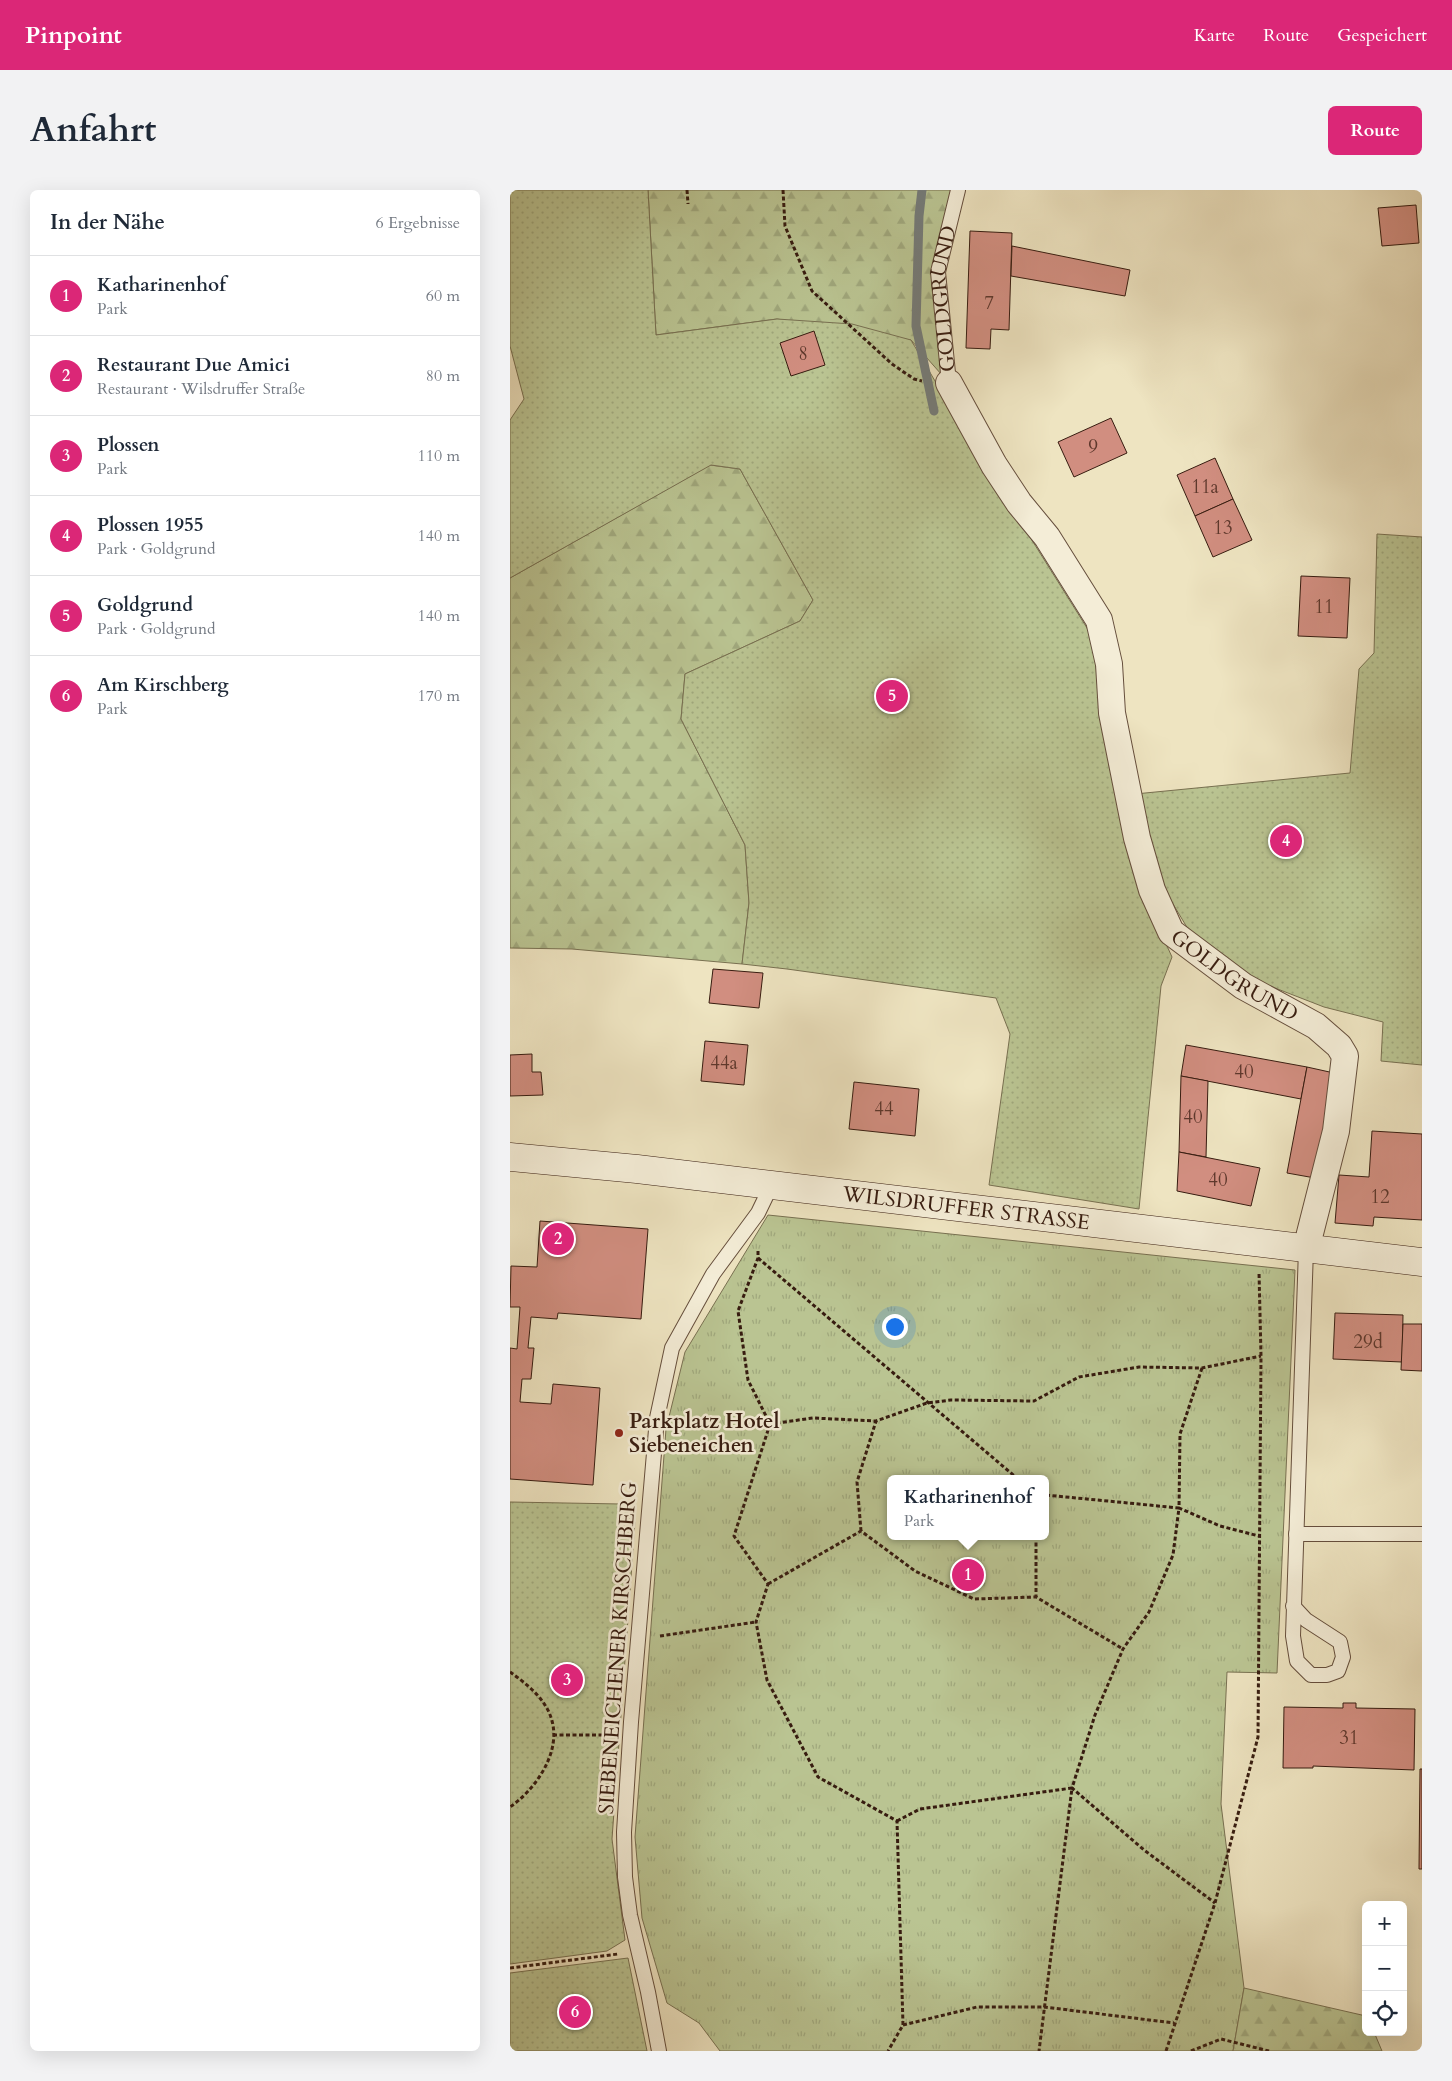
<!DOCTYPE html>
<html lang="de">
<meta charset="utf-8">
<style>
body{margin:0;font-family:Cardo,serif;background:#f2f2f3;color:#1f2937}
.controls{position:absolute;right:15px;bottom:15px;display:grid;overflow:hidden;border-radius:8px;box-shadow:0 5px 20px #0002}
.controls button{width:45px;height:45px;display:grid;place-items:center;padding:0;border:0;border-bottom:1px solid #e0e1e3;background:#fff;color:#1f2937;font:25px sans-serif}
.you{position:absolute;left:384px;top:1136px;width:18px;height:18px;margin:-12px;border:4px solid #fff;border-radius:50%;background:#1a73e8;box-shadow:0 0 0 8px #1a73e833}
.badge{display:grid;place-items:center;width:32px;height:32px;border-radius:50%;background:#db2777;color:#fff;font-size:16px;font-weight:700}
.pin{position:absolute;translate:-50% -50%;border:2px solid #fff;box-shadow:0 1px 5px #0006}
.popup{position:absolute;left:377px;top:1285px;width:162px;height:65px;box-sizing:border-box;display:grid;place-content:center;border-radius:8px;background:#fff;filter:drop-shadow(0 1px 4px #0005);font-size:16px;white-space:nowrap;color:#747a83}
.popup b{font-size:19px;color:#1f2937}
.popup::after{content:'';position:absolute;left:50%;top:100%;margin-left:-10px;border:10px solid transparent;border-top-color:#fff}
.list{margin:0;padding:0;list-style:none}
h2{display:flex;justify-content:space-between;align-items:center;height:65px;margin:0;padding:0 20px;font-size:21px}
h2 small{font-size:16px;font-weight:400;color:#747a83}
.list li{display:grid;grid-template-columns:32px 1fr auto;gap:15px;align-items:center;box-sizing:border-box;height:80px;padding:0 20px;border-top:1px solid #e0e1e3}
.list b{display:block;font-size:19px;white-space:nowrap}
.list p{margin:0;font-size:16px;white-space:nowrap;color:#747a83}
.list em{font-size:16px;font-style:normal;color:#747a83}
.icon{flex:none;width:28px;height:28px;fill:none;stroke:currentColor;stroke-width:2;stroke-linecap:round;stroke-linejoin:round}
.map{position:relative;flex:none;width:912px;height:1861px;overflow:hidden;border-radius:8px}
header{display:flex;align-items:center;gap:30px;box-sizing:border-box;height:70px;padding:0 25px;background:#db2777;color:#fff}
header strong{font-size:24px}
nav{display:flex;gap:28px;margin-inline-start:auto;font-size:18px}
.intro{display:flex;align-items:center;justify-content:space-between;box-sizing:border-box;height:120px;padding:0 30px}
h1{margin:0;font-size:35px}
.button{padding:12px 22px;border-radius:8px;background:#db2777;color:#fff;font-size:18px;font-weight:700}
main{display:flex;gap:30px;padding:0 30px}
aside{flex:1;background:#fff;border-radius:8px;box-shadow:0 5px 20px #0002}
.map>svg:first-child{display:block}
.grass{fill:url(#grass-tufts);stroke:#787051;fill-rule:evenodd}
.forest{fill:url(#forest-firs);stroke:#787051}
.garden{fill:url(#garden-dots);stroke:#787051}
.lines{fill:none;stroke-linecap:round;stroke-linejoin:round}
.stream{stroke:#757b78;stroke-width:9}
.building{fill:#d18e80;stroke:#371c10}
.service-casing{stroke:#654e3c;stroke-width:16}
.minor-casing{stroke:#654e3c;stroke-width:28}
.secondary-casing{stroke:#371c10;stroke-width:29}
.path{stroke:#371c10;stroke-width:3;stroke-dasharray:4 2.5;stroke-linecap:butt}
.service{stroke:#f4edd7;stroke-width:14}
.minor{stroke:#f4edd7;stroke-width:26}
.secondary{stroke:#f4edd7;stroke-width:28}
.poi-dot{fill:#8f2418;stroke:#f4edd7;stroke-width:2}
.labels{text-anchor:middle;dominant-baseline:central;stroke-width:5;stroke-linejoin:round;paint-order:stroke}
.number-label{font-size:19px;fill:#5e382c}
.street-label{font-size:21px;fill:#371c10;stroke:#f4edd7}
.poi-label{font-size:21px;font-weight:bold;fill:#371c10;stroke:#f4edd7;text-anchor:start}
</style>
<header>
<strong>Pinpoint</strong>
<nav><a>Karte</a><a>Route</a><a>Gespeichert</a></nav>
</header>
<div class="intro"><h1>Anfahrt</h1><a class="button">Route</a></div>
<main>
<aside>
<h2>In der Nähe<small>6 Ergebnisse</small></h2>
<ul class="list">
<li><span class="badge">1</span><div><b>Katharinenhof</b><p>Park</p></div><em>60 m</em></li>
<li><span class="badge">2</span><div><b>Restaurant Due Amici</b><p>Restaurant · Wilsdruffer Straße</p></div><em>80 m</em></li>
<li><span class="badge">3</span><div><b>Plossen</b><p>Park</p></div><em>110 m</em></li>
<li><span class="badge">4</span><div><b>Plossen 1955</b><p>Park · Goldgrund</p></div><em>140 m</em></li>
<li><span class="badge">5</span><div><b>Goldgrund</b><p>Park · Goldgrund</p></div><em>140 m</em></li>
<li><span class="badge">6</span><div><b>Am Kirschberg</b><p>Park</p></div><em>170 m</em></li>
</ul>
</aside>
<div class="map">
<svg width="912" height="1861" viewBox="0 0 912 1861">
<defs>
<pattern id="grass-tufts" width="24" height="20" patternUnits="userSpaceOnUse" patternTransform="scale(1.25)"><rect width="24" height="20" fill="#bac492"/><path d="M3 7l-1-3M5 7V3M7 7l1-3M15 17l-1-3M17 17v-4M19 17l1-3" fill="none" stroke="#a0a87d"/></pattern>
<pattern id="forest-firs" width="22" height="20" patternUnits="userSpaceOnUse" patternTransform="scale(1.25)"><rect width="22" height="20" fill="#bac492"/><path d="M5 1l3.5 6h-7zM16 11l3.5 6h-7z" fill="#a0a87d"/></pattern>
<pattern id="garden-dots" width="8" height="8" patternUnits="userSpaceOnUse" patternTransform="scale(1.25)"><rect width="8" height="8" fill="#bac492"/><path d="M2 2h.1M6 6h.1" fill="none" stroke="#a0a87d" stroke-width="1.8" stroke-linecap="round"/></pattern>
</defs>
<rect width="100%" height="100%" fill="#eee4c1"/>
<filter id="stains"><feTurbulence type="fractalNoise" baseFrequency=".004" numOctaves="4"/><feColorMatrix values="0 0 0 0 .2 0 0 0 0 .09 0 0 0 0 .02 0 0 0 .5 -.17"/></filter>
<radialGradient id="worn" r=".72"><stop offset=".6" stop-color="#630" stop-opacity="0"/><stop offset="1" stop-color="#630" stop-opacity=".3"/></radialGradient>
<path class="grass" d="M258,1025L785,1080L767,1483L717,1482L711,1614L734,1798L723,1861H210L189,1833L157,1813L132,1728L125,1647L156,1239L175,1162ZM380,1289H536V1346H380Z"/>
<g class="forest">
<path d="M138,0H448L428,82L439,193L401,150L267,129L146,145Z"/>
<path d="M200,275L230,279L303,410L290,431L175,484L171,529L235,655L239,713L232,774L62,759L0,758V388Z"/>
<path d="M734,1798L856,1826V1842H864L872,1861H723Z"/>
</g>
<g class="garden">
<path d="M0,0H138L146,145L267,129L342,134L401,150L466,261L582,446L599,575L627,690L662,767L651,796L629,1019L479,995L500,844L486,808L277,779L232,774L239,713L235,655L171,529L175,484L290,431L303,410L230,279L201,275L0,388V230L14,209L0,156Z"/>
<path d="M867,344L912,347V875L871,871L873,832L814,817L747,791L681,744L654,699L625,604L840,583L849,479L864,463Z"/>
<path d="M0,1312L111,1314L125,1332L102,1649L115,1750L97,1761L0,1774Z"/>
<path d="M118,1768L137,1861H0V1783Z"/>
</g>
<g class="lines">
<path class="stream" d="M412,0L409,26L406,136L424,221"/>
</g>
<g class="building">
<path d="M906,15L909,53L872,56L868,18Z"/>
<path d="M460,41L502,43L499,140L481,139L480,159L456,158Z"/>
<path d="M502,56L620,80L615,106L501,86Z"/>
<path d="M304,141L315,175L281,186L270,153Z"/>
<path d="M601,228L617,263L564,287L548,252Z"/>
<path d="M705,268L723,309L685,326L667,285Z"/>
<path d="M723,309L742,350L703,367L685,326Z"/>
<path d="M791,386L840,388L837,448L788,446Z"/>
<path d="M203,779L253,783L249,818L199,813Z"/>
<path d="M195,851L238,855L234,895L191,891Z"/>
<path d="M676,855L797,877L791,909L671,886Z"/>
<path d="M22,864V882H31L33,905L0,906V865Z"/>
<path d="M797,877L824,883L805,988L777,983Z"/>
<path d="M671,886L698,891L696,967L669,962Z"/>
<path d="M344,892L409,899L405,946L339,939Z"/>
<path d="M862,941L912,944V1030L864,1027L863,1036L825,1033L829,985L859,987Z"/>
<path d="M669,962L750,978L741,1016L667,1001Z"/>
<path d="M30,1031L138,1039L131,1129L48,1123L47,1129L21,1127L18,1158H24L21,1189H12L10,1212L41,1214L43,1194L90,1198L83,1295L0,1289V1158L7,1159L10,1117H0L1,1076L27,1077Z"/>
<path d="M825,1123L893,1125L892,1172L823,1169Z"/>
<path d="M893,1134H912V1181L891,1180Z"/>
<path d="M833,1513H846V1518L905,1519L904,1580L803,1576V1578H773L774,1517L833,1518Z"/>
<path d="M910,1579H912V1679H909Z"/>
</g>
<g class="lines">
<defs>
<g id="service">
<path id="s1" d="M439,193L428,82L448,0"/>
<path d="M786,1344H912"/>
<path d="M783,1416L796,1430L830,1452L833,1467L828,1481L817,1485H801L787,1471L783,1446L796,1059"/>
<path d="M149,1861L138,1802L120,1725L115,1687L114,1642L121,1532L147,1228L162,1158L203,1084L248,1023L261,996"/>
</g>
<g id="minor">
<path id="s2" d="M439,193L484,275L509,313L537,347L589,430L599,474L602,523L627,648L642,700L661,742L733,796L806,836L829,856L835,866L826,941L796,1059"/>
</g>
<g id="secondary">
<path id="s3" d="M0,967L127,979L912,1072"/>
</g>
</defs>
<use href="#service" class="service-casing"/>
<use href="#minor" class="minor-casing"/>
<use href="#secondary" class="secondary-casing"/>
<g class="path">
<path d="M177,0L178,14"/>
<path d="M273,0L275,36L302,101L382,174L404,189L412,191"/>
<path d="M248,1061V1068L228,1121L238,1190L260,1234L224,1346L258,1394L246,1432L257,1490L308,1587L387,1631L393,1835L378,1861"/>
<path d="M248,1068L508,1289"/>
<path d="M692,1178L670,1244L669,1318L710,1336L749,1346"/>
<path d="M260,1234L303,1228L366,1231L417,1213L441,1210L524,1211L569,1187L629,1177L692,1178L751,1166"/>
<path d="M536,1305L669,1318L663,1365L639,1422L613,1459L585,1525L562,1598L634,1660L705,1713"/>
<path d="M351,1341L347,1292L366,1231"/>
<path d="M526,1346V1407"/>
<path d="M258,1394L351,1341L405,1381L464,1409L526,1407L613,1459"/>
<path d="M150,1446L246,1432"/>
<path d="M0,1482C17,1494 37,1510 42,1531C51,1563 25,1600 0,1617"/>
<path d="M43,1545H99"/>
<path d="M387,1631L410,1619L562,1598L529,1861"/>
<path d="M0,1778L108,1764"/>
<path d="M393,1835L467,1817H534L664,1833"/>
<path d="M656,1861L705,1713L748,1547L751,1166L749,1082"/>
<path d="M681,1861L711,1849L759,1861"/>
</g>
<use href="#service" class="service"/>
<use href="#minor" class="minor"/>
<use href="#secondary" class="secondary"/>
</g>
<circle class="poi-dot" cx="109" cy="1243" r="5"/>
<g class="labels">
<g class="number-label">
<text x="479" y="113">7</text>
<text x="293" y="164">8</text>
<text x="583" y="257">9</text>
<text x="695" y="297">11a</text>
<text x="713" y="338">13</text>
<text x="814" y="417">11</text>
<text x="214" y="873">44a</text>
<text x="734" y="882">40</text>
<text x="374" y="919">44</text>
<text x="683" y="927">40</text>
<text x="708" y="990">40</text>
<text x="870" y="1007">12</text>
<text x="858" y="1152">29d</text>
<text x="839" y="1548">31</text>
</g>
<g class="street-label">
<text stroke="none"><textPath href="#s1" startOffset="85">GOLDGRUND</textPath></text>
<text stroke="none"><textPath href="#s2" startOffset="680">GOLDGRUND</textPath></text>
<text stroke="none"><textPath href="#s3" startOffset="459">WILSDRUFFER STRASSE</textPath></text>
<text transform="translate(108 1458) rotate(-86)">SIEBENEICHENER KIRSCHBERG</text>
</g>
<g class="poi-label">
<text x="119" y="1231">Parkplatz Hotel<tspan x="119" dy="24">Siebeneichen</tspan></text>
</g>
</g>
<rect width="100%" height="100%" filter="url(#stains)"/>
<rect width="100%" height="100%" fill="url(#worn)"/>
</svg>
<div class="controls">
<button>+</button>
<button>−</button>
<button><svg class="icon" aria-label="locate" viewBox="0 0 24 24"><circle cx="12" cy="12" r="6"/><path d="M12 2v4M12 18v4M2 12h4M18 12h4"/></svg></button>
</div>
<div class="you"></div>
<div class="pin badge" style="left:458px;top:1385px">1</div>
<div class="popup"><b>Katharinenhof</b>Park</div>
<div class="pin badge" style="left:48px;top:1049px">2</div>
<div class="pin badge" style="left:57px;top:1490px">3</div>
<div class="pin badge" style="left:776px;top:651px">4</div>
<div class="pin badge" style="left:382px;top:506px">5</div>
<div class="pin badge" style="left:65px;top:1822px">6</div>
</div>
</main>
